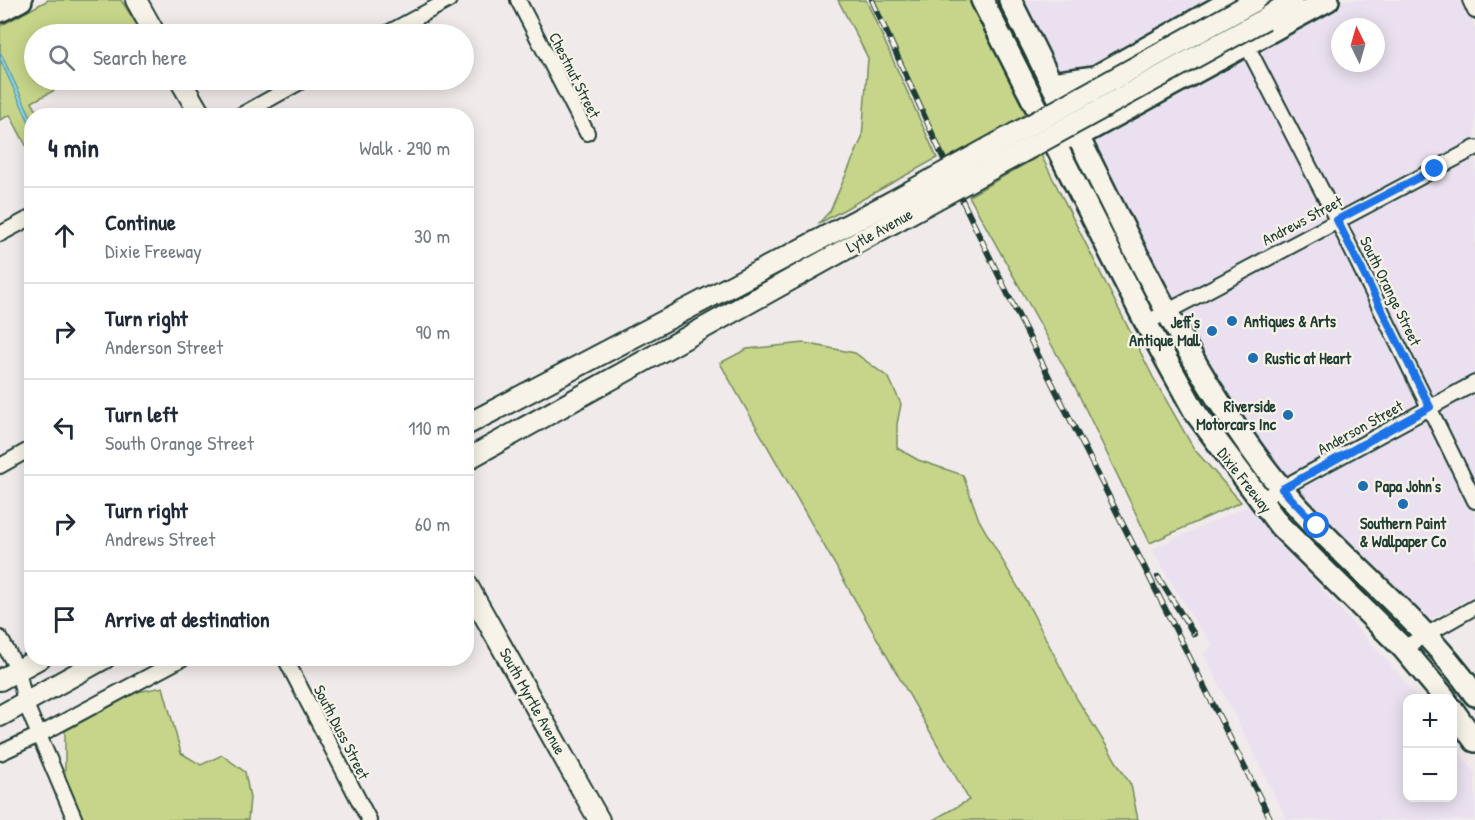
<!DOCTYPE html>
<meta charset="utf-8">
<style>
body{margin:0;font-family:"Patrick Hand",sans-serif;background:#f2f2f3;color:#1f2937}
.controls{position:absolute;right:18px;bottom:18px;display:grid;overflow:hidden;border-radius:12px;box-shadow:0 3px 15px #0003}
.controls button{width:54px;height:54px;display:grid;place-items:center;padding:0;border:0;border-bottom:2px solid #e0e1e3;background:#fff;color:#1f2937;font:30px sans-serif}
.compass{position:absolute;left:1331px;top:18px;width:54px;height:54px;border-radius:50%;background:#fff;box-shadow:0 3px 15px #0003;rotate:355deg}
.stop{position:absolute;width:18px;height:18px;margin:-14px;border:4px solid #1a73e8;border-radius:50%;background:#fff}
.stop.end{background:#1a73e8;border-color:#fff;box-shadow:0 2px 6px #0008}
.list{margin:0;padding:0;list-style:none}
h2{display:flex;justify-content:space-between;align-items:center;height:78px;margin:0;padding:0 24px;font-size:26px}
h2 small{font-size:20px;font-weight:400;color:#747a83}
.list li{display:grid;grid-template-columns:39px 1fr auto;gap:18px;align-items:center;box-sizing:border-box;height:96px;padding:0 24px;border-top:2px solid #e0e1e3}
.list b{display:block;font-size:22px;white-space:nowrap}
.list p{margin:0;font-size:20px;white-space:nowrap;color:#747a83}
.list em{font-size:20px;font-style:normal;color:#747a83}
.icon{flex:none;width:33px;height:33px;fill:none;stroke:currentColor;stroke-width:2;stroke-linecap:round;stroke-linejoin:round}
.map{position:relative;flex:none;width:1475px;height:820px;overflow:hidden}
.search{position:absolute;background:#fff;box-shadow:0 3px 15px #0003;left:24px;top:24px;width:450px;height:66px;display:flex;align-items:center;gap:15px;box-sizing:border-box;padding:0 21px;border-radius:33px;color:#747a83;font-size:22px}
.panel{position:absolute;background:#fff;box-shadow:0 3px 15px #0003;left:24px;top:108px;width:450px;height:558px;border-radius:24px}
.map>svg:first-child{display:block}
.built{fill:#eae0ef;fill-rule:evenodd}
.green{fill:#c6d589;stroke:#72895e;stroke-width:1.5}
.water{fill:#8fd9f0;stroke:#629ba5;stroke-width:1.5}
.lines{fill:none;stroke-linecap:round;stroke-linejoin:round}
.street-casing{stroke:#1f3d34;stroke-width:18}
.secondary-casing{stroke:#1f3d34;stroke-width:24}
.primary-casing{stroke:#1f3d34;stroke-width:26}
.street{stroke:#f7f3e8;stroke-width:14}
.secondary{stroke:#f7f3e8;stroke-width:20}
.primary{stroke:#f7f3e8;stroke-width:21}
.rail-casing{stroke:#1f3d34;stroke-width:6}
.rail{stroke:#f7f3e8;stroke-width:4;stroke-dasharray:11;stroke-linecap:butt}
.secondary-bridge-casing{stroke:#1f3d34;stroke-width:24;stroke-linecap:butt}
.secondary-bridge{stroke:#f7f3e8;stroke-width:20}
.route{stroke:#1a73e8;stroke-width:8}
.poi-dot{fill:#1f6fb2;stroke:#f7f3e8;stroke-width:2}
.labels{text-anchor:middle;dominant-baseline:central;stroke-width:4.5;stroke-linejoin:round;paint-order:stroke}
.street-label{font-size:16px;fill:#1f3d34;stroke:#f7f3e8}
.poi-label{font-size:16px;font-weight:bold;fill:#1f3d34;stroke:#f7f3e8;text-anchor:start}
</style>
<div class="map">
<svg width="1475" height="820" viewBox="0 0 1475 820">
<rect width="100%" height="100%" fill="#f1eaeb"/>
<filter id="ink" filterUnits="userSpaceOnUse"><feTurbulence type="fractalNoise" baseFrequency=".0167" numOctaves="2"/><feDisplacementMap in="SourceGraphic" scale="12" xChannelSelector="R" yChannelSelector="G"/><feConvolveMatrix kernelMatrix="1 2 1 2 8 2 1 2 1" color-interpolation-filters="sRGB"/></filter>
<g filter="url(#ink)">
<g class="built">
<path d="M1017,0H1217L1097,68L1055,75Z"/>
<path d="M1343,0H1462L1475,27V140L1340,210L1255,47ZM1340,27H1376V63H1340Z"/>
<path d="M1243,54L1328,216L1169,303L1087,140Z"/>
<path d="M1475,156V374L1432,397L1346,223Z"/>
<path d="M1335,229L1420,403L1284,480L1269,462L1176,316Z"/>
<path d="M1475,391V486L1438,410Z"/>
<path d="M1427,416L1475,516V596L1424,622L1293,491Z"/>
<path d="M1250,505L1267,529L1395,670L1417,698H1408V798H1452L1453,744L1475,773V820H1287L1204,654L1213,645L1194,620L1152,549Z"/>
</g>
<g class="green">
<path d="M48,0H121L143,34H34V80H74L32,102L39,115L32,116L31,155L10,115L0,120V26Z"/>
<path d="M838,0H866L937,158L818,224L830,211L862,138L868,58Z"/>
<path d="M872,0H982L1041,115L949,170Z"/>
<path d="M1041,155L1153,377L1194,449L1241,502L1150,543L1075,387L969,196Z"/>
<path d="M804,343L855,353L889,378L901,404L897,424V448L918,460L963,475L979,520L1030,608L1077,699L1131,785L1138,820H933L969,800L720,363L747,349Z"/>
<path d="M163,687L181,753L201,765L222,755L245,772L250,798L248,820H83L65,780V731L137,692Z"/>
</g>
<path class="water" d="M0,52L31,117V126L0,59Z"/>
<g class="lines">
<defs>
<g id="street">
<path d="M518,0L587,133"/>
<path d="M1470,0L1475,11"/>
<path d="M386,34L449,0"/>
<path d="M1243,38L1337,220L1475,501"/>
<path d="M239,116L304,80"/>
<path d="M0,234L32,217"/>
<path d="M1146,323L1475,148"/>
<path d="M0,466L32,448"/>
<path d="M1260,500L1475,383"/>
<path d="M0,638L18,670L25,702L75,820"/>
<path d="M1403,648L1475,607"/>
<path d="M285,658L369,820"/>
<path d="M0,753L39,735L183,658"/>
</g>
<g id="secondary">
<path d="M136,0L155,34"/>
<path d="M1265,19L1292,0"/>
<path d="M180,80L201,116"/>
<path d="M466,425L891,202"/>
<path d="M466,460L900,219"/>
<path d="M466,583L599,820"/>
<path d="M0,680L40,658"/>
<path d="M0,716L105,658"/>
</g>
<g id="primary">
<path d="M982,0L1146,323L1195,412L1280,526L1403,648L1445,698"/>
<path d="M1010,0C1048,76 1085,151 1123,227C1165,310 1207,391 1263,465C1326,549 1415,609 1475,695"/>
<path d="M0,11L21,0"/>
<path d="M1051,83L1095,77L1232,0"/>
<path d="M1063,138L1078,136L1328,0"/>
<path d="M1452,709L1475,741"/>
</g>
</defs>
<use href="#street" class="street-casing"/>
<use href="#secondary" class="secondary-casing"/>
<use href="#primary" class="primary-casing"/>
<use href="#street" class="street"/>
<use href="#secondary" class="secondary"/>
<use href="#primary" class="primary"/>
<defs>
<g id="rail">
<path d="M872,0L964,204L1018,315L1271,820"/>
<path d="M1158,577L1194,634"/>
</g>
</defs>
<use href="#rail" class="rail-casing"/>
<use href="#rail" class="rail"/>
<defs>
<g id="secondary-bridge">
<path d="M891,202L1255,1"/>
<path d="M900,219L1265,19"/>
</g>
</defs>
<use href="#secondary-bridge" class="secondary-bridge-casing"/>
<use href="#secondary-bridge" class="secondary-bridge"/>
</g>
</g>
<g class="lines" filter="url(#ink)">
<path class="route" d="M1317,526L1282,489L1430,407L1337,220L1435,169"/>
</g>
<g class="poi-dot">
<circle cx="1232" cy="321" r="6"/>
<circle cx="1212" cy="331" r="6"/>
<circle cx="1253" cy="358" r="6"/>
<circle cx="1288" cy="415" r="6"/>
<circle cx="1363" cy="486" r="6"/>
<circle cx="1403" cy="504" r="6"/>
</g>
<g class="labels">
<g class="street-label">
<text transform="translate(575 75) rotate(63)">Chestnut Street</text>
<text transform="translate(1302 220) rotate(-28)">Andrews Street</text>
<text transform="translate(879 230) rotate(-29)">Lytle Avenue</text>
<text transform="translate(1391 291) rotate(64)">South Orange Street</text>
<text transform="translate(1360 427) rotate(-29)">Anderson Street</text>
<text transform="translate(1245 480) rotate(52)">Dixie Freeway</text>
<text transform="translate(533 701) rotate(61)">South Myrtle Avenue</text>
<text transform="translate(342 732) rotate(63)">South Duss Street</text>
</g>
<g class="poi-label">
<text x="1244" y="321">Antiques &amp; Arts</text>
<text x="1200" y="322" text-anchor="end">Jeff's<tspan x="1200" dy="18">Antique Mall</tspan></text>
<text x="1265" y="358">Rustic at Heart</text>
<text x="1276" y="406" text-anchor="end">Riverside<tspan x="1276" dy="18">Motorcars Inc</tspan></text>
<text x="1375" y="486">Papa John's</text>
<text x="1403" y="523" text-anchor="middle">Southern Paint<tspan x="1403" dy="18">&amp; Wallpaper Co</tspan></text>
</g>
</g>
</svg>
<div class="controls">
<button>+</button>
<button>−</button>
</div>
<svg class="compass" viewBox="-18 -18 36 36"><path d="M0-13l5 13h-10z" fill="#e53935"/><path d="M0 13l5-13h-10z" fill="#747a83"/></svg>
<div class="stop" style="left:1317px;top:526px"></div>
<div class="stop end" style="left:1435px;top:169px"></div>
<div class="search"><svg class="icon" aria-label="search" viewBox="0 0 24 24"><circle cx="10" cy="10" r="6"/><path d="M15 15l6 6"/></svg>Search here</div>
<section class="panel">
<h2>4 min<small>Walk · 290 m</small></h2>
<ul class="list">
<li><svg class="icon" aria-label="ahead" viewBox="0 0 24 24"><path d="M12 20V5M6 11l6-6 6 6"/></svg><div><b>Continue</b><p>Dixie Freeway</p></div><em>30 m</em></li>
<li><svg class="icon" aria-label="right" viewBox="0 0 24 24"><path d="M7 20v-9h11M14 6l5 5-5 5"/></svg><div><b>Turn right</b><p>Anderson Street</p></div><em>90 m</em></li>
<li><svg class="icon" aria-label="left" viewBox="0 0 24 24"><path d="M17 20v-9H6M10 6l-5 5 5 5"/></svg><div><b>Turn left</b><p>South Orange Street</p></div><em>110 m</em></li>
<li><svg class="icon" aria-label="right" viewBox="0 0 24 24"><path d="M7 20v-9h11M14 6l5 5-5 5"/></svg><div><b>Turn right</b><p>Andrews Street</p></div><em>60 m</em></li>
<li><svg class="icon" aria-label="arrive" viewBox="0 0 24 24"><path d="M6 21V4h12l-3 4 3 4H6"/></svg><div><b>Arrive at destination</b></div></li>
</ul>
</section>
</div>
